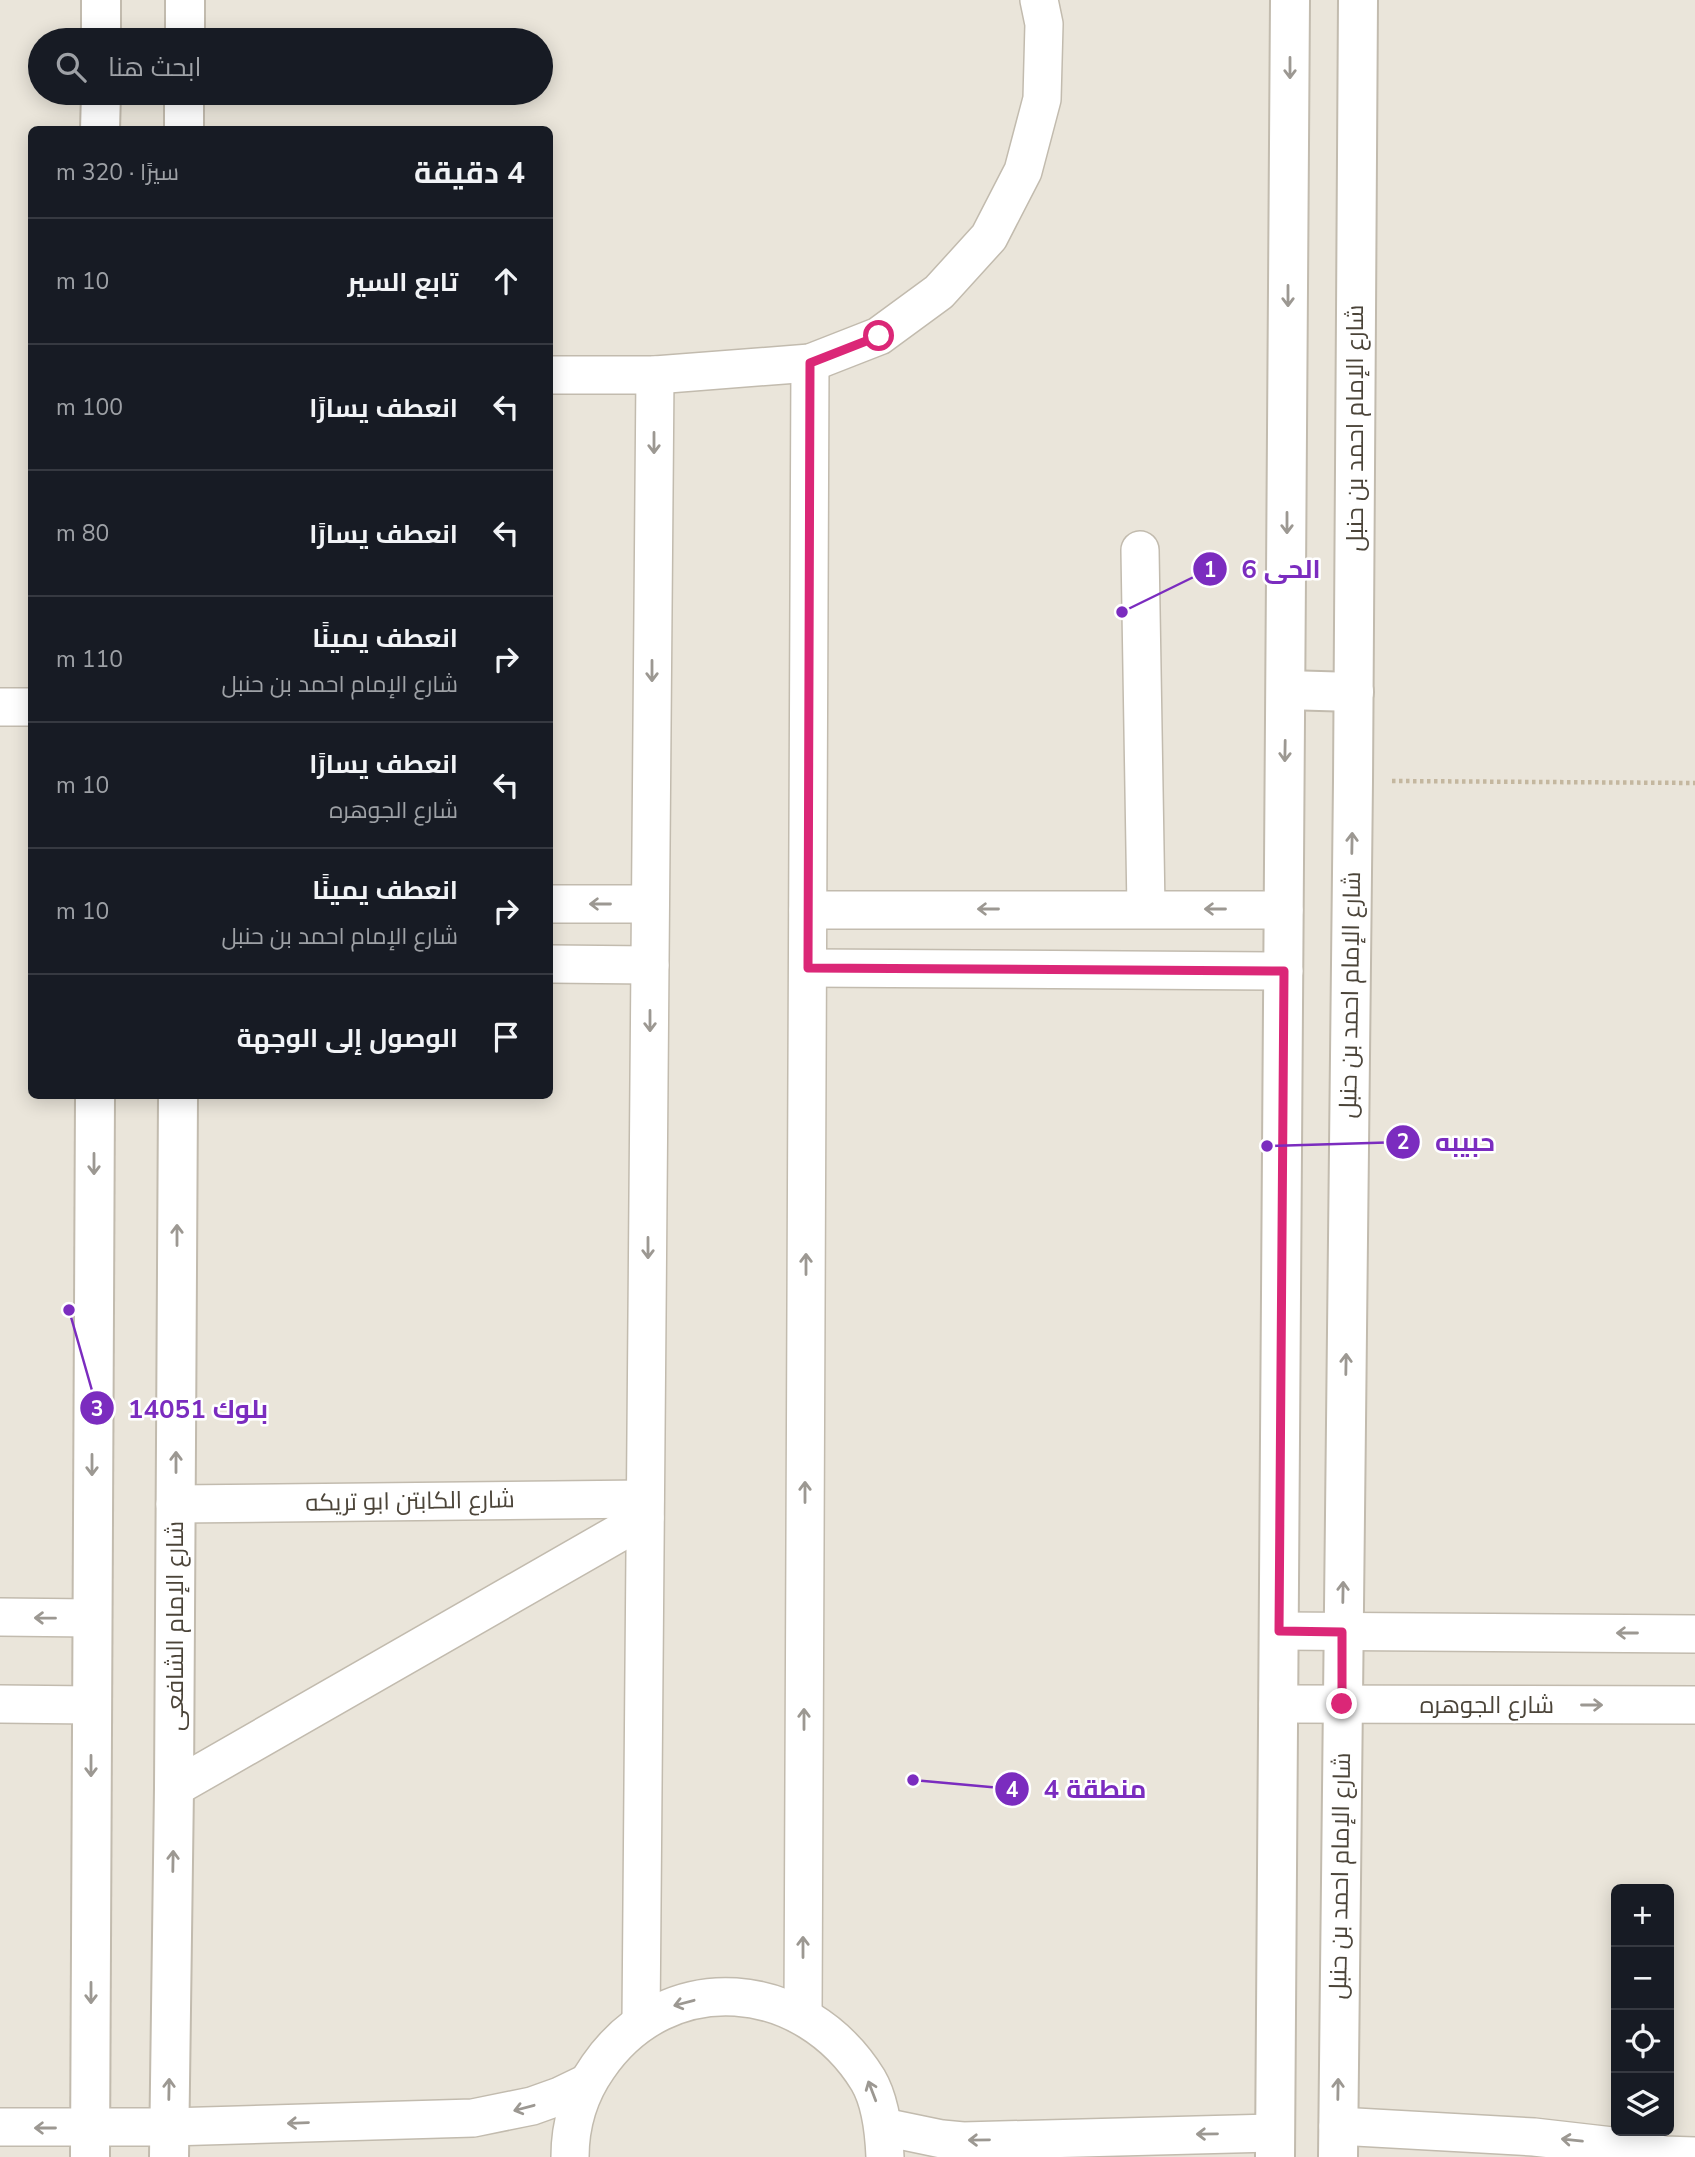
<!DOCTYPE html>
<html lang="ar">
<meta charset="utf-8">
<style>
body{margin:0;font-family:"Nunito Sans",Cairo,sans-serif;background:#242831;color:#f1f3f6;direction:rtl}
.controls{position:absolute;right:21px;bottom:21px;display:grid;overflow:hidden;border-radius:10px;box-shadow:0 4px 18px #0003}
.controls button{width:63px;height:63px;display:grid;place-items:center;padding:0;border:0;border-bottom:2px solid #363941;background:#171b24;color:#f1f3f6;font:35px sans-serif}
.stop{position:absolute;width:21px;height:21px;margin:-16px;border:5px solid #db2777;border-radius:50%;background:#fff}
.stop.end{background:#db2777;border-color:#fff;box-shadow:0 2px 7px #0008}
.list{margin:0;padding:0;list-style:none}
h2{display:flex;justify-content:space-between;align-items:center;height:91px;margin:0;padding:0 28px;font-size:30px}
h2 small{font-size:23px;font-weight:400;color:#9ea1a6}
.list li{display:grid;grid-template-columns:46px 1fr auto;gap:21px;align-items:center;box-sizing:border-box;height:126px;padding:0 28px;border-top:2px solid #363941}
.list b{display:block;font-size:26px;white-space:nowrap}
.list p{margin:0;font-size:23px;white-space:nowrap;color:#9ea1a6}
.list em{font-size:23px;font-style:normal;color:#9ea1a6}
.icon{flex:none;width:38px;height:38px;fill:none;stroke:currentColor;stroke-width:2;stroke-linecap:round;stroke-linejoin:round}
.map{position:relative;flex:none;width:1695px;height:2157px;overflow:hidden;direction:ltr}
.search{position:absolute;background:#171b24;box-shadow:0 4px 18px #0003;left:28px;top:28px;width:525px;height:77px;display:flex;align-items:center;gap:18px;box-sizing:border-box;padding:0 24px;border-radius:38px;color:#9ea1a6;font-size:26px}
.panel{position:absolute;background:#171b24;box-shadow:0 4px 18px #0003;left:28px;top:126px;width:525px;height:973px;border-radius:10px;direction:rtl}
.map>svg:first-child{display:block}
.residential{fill:#eae5da;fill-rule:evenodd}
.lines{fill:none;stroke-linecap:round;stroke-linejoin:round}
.minor-casing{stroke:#c2bbae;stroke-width:40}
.tertiary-casing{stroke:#c2bbae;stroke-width:42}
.path{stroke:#c4b79f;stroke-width:4.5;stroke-dasharray:3.5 3.5;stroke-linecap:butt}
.minor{stroke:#fff;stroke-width:37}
.tertiary{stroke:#fff;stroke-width:38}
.oneway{stroke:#9c9892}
.route{stroke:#db2777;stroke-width:9}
.labels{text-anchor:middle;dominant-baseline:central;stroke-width:5;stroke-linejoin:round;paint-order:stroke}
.street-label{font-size:24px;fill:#4b4439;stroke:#fff}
.leader{fill:none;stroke:#7b2cbf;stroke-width:2.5}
.callout-dot{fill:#7b2cbf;stroke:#fff;stroke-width:2.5}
.mark-label{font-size:21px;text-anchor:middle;font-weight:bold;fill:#fff}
.callout-label{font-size:26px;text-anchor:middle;font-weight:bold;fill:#7b2cbf;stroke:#fff;stroke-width:5;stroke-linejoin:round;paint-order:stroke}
</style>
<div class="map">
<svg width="1695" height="2157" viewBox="0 0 1695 2157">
<rect width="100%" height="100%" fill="#f6f3ec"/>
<path class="residential" d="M0,0H1695V2157H0ZM40,40H541V93H40ZM32,130H550V1096H32ZM1616,1889H1669V2131H1616Z"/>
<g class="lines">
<defs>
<g id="minor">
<path d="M550,375H655L810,363L879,336L939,292L989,237L1023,171L1042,99L1044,24L1039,0"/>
<path d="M1140,550L1146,909"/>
<path d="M0,707H32"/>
<path d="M550,904H650"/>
<path d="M808,910H1284"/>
<path d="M550,964L650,965"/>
<path d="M808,968L1284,971"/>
<path d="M175,1504L645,1499"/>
<path d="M0,1617L91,1618"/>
<path d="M1279,1631L1695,1634"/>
<path d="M0,1704L92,1705"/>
<path d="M1278,1704L1695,1705"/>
<path d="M174,1788L645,1518"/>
<path d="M803,2015L810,363"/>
<path d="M641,2022L655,375"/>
<path d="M1338,2126L1534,2137L1621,2147L1664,2155L1695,2156"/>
<path d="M0,2127H169L473,2118L532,2106L560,2096L587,2083"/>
<path d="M884,2127L942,2139L963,2141L1275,2133"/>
<path d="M570,2157C570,2124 579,2094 598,2067C668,1965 805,1978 868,2080C881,2102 884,2132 885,2157"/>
</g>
<g id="tertiary">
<path d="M101,40V0"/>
<path d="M185,40V0"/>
<path d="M100,130L101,93"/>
<path d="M184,130V93"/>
<path d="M1286,690L1354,692"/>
<path d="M90,2157L95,1096"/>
<path d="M169,2157L174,1788L178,1096"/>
<path d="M1275,2157L1290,0"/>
<path d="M1338,2157L1353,781L1358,0"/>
</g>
</defs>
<use href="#minor" class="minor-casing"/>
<use href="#tertiary" class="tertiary-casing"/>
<path class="path" d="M1392,781L1695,783"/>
<use href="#minor" class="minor"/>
<use href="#tertiary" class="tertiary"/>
</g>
<defs><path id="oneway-shaft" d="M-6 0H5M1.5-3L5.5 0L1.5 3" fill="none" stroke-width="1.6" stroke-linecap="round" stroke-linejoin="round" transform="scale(1.75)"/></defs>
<g class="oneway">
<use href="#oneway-shaft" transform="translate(1290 68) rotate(90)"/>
<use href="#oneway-shaft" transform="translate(1288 296) rotate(90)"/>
<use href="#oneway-shaft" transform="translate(654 443) rotate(90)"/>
<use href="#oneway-shaft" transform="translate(1287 523) rotate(90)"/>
<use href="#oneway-shaft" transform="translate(652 671) rotate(90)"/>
<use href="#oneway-shaft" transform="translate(1285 751) rotate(91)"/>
<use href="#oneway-shaft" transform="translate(1352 843) rotate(-89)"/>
<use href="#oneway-shaft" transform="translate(600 904) rotate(180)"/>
<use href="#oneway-shaft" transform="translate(988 909) rotate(180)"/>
<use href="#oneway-shaft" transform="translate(1215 909) rotate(-180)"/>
<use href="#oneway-shaft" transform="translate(650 1021) rotate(90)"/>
<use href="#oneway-shaft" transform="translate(94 1164) rotate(90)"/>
<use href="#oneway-shaft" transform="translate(177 1235) rotate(-90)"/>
<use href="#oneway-shaft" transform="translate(648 1248) rotate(90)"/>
<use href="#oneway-shaft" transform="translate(806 1264) rotate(-90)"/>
<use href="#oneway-shaft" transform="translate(1346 1364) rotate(-89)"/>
<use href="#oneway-shaft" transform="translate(176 1462) rotate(-90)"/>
<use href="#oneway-shaft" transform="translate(92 1465) rotate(90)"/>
<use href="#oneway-shaft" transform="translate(805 1492) rotate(-90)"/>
<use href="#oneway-shaft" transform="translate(1343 1592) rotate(-89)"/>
<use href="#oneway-shaft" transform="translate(45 1618) rotate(-179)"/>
<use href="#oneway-shaft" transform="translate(1627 1633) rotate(-180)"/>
<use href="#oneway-shaft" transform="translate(1592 1705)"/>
<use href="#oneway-shaft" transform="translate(804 1719) rotate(-90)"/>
<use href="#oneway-shaft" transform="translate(91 1766) rotate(90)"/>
<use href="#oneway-shaft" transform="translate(173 1861) rotate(-89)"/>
<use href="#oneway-shaft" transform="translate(803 1947) rotate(-90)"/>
<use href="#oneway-shaft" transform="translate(91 1993) rotate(90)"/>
<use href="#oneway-shaft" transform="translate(684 2003) rotate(165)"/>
<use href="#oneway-shaft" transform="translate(169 2089) rotate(-89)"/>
<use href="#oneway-shaft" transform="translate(1338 2089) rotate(-89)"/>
<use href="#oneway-shaft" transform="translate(872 2091) rotate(-111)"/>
<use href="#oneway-shaft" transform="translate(524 2108) rotate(165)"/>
<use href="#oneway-shaft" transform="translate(298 2123) rotate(178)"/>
<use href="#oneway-shaft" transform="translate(45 2128) rotate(-180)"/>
<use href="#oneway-shaft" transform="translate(1207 2134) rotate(179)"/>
<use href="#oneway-shaft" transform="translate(979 2140) rotate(179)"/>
<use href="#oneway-shaft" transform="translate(1572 2140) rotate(-174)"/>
</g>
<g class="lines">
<path class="route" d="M879,336L810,363L808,968L1284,971L1279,1631L1342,1632V1704"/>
</g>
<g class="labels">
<g class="street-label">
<text transform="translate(1355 428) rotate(-90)">شارع الإمام احمد بن حنبل</text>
<text transform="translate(1350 995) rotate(-89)">شارع الإمام احمد بن حنبل</text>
<text transform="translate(410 1501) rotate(-1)">شارع الكابتن ابو تريكه</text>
<text transform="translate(175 1626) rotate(-90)">شارع الإمام الشافعى</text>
<text x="1487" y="1705">شارع الجوهره</text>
<text transform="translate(1340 1876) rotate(-89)">شارع الإمام احمد بن حنبل</text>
</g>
</g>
<path class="leader" d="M1122 612L1210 569M1267 1146L1403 1142M69 1310L97 1408M913 1780L1012 1789"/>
<g class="callout-dot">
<circle cx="1122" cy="612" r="7"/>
<circle cx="1267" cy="1146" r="7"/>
<circle cx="69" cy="1310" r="7"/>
<circle cx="913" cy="1780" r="7"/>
<circle cx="1210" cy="569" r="18"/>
<circle cx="1403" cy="1142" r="18"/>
<circle cx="97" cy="1408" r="18"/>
<circle cx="1012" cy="1789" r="18"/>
</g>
<g class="mark-label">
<text x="1210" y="577">1</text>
<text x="1403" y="1149">2</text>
<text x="97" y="1416">3</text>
<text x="1012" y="1797">4</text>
</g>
<g class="callout-label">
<text x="1281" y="578">الحى 6</text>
<text x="1465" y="1151">حبيبه</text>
<text x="198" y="1418">بلوك 14051</text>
<text x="1095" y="1798">منطقة 4</text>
</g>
</svg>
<div class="controls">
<button>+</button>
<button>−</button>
<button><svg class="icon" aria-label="locate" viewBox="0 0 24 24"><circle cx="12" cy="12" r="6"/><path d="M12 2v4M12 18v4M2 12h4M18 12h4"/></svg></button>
<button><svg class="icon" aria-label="layers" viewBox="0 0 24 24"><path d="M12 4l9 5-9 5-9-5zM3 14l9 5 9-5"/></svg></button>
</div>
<div class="stop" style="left:879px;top:336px"></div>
<div class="stop end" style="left:1342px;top:1704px"></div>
<div class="search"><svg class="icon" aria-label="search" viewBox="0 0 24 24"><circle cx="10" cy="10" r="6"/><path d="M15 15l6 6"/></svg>ابحث هنا</div>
<section class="panel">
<h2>4 دقيقة<small>سيرًا · 320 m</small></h2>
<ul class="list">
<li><svg class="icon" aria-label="ahead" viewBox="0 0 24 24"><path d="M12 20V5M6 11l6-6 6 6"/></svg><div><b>تابع السير</b></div><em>10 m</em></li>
<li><svg class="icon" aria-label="left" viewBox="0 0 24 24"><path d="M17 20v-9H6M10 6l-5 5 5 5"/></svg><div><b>انعطف يسارًا</b></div><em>100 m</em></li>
<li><svg class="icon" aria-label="left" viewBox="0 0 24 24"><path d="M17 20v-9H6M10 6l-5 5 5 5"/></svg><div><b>انعطف يسارًا</b></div><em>80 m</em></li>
<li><svg class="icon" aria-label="right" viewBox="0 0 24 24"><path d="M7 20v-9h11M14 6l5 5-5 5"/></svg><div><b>انعطف يمينًا</b><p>شارع الإمام احمد بن حنبل</p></div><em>110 m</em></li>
<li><svg class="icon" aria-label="left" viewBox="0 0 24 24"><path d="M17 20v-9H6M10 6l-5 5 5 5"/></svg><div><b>انعطف يسارًا</b><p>شارع الجوهره</p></div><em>10 m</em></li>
<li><svg class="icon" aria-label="right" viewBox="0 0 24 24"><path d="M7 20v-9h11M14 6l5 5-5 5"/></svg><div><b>انعطف يمينًا</b><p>شارع الإمام احمد بن حنبل</p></div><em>10 m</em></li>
<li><svg class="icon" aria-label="arrive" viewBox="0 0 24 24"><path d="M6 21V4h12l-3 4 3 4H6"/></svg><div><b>الوصول إلى الوجهة</b></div></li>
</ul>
</section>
</div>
